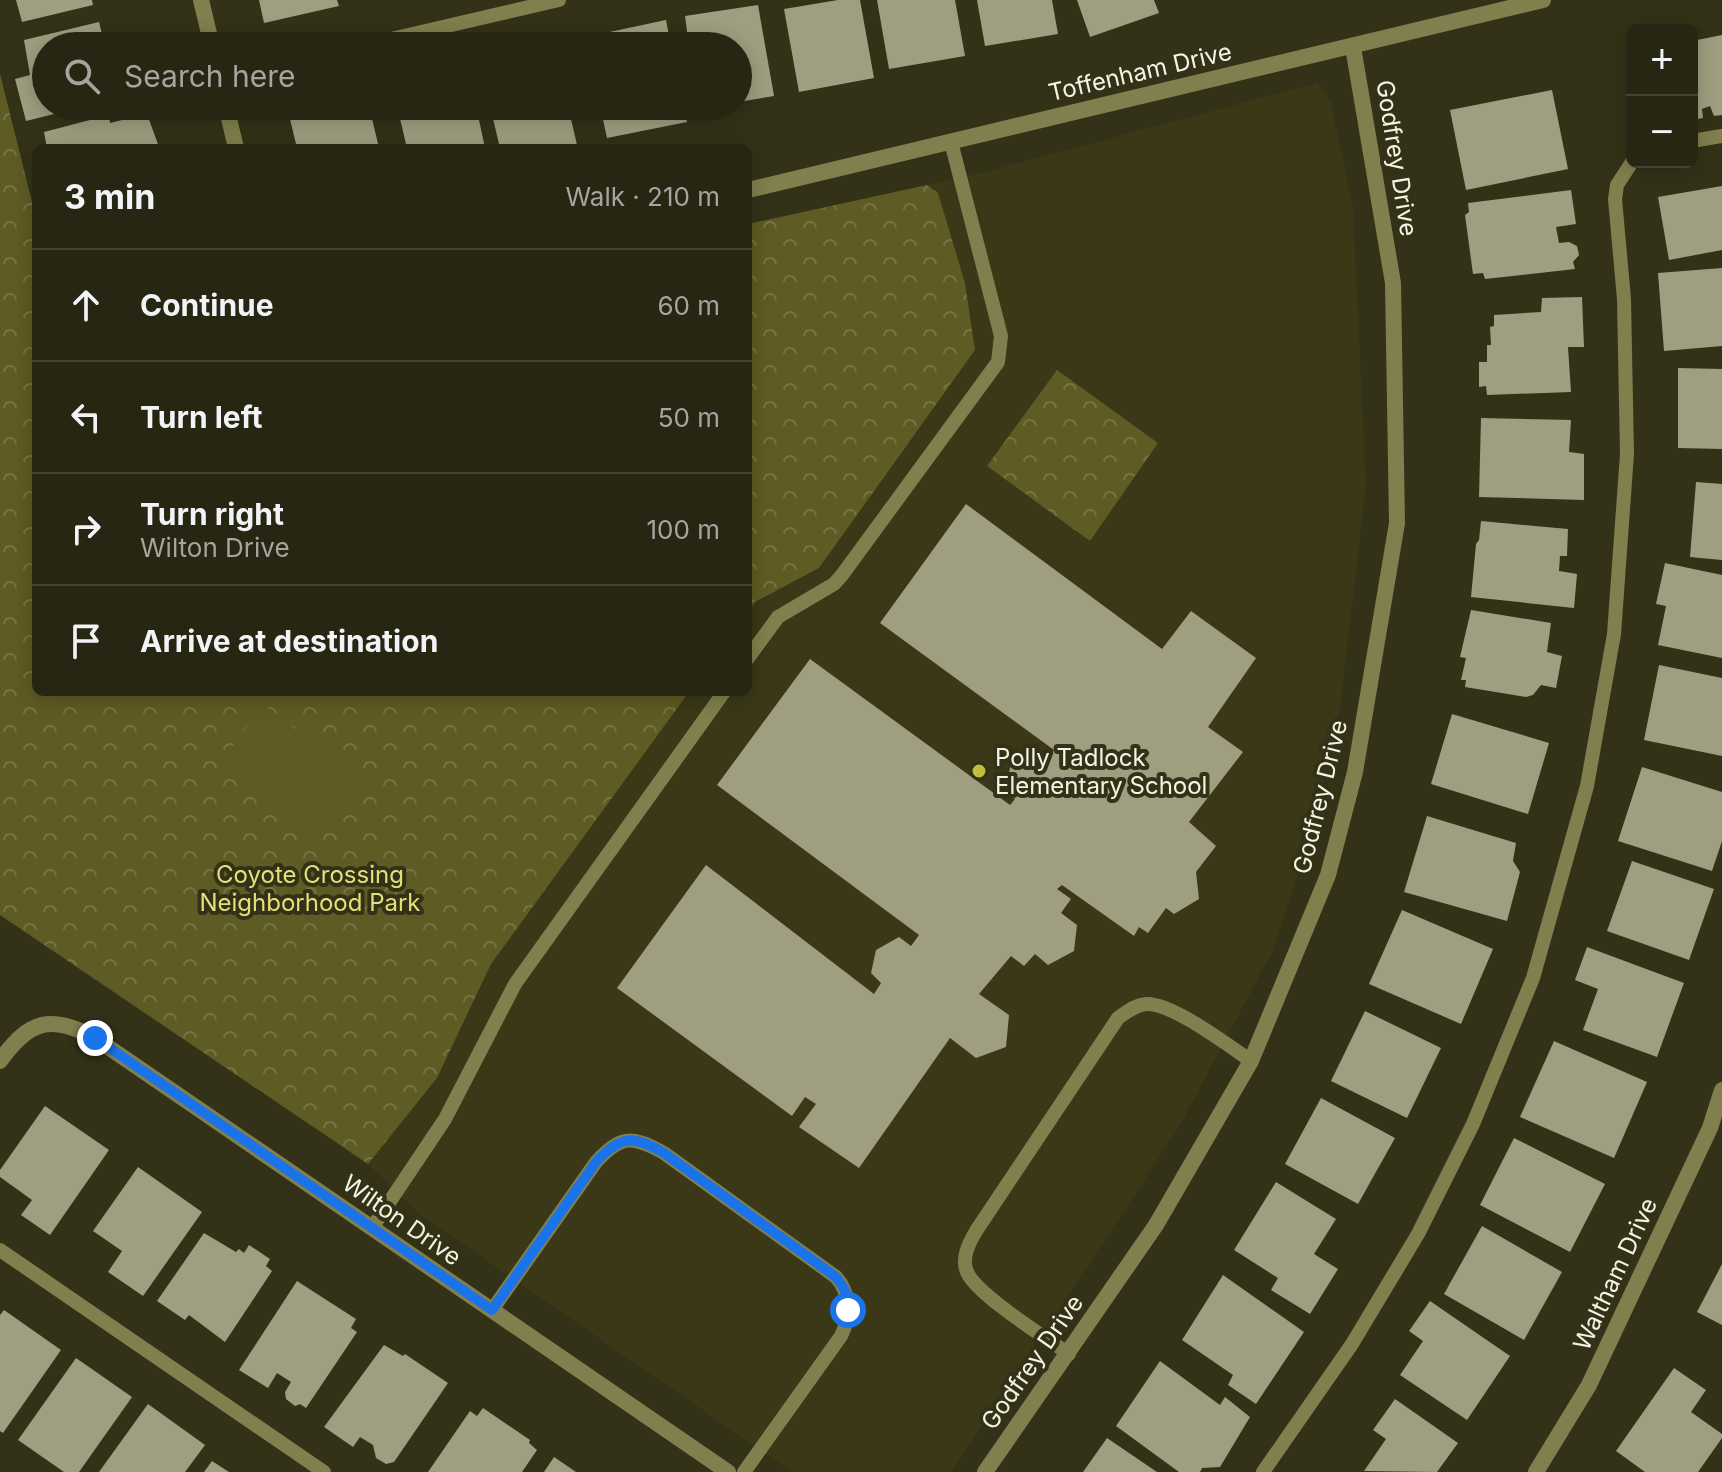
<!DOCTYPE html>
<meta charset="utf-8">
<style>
body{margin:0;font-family:Inter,sans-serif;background:#2e2e1b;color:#f1f3f6}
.controls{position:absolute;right:24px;top:24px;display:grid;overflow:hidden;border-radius:12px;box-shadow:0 4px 20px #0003}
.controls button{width:72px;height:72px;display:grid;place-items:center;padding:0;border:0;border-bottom:2px solid #424332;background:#262612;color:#f1f3f6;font:40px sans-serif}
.stop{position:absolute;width:24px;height:24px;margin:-18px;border:6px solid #1a73e8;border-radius:50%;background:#fff}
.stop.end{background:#1a73e8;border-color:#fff;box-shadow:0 2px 8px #0008}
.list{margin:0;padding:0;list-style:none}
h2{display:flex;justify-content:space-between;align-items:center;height:104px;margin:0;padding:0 32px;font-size:34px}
h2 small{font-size:26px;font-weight:400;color:#a4a59f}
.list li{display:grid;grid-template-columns:52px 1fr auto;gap:24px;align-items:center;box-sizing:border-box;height:112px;padding:0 32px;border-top:2px solid #424332}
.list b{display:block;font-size:30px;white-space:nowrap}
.list p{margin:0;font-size:26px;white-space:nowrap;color:#a4a59f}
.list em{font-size:26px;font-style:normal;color:#a4a59f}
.icon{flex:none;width:44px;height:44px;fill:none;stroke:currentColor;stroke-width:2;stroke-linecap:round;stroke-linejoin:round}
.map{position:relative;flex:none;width:1722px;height:1472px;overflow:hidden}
.search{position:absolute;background:#262612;box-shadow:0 4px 20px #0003;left:32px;top:32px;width:720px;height:88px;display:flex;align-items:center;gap:20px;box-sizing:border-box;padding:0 28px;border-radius:44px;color:#a4a59f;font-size:30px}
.panel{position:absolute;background:#262612;box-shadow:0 4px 20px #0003;left:32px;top:144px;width:720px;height:552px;border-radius:12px}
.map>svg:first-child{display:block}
.built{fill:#3a3816}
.forest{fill:url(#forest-crowns)}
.pitch{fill:#5f5b24}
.building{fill:#9f9e80}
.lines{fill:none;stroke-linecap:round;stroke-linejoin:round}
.lane{stroke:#817f4d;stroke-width:14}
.street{stroke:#817f4d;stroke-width:16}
.route{stroke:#1a73e8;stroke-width:10}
.poi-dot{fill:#c4bc3e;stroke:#333218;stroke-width:3}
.labels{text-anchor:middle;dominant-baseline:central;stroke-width:8;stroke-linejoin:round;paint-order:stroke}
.street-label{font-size:24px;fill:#f4f3e4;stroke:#333218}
.poi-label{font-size:24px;fill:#f4f3e4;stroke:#333218;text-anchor:start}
.park-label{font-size:24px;fill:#e5df79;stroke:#333218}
</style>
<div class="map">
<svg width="1722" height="1472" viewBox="0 0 1722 1472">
<defs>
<pattern id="forest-crowns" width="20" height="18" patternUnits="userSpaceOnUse" patternTransform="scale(2)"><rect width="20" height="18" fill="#5f5b24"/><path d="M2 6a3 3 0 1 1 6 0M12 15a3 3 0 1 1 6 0" fill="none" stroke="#777344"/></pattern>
</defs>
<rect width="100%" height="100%" fill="#333218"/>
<path class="built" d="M1317,83L1331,103L1353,209L1366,486L1339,716L1314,825L1273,950L1178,1129L951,1472H792L418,1213L368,1164L437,1078L491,964L689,692H748V611L755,602L819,568L975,350L965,283L938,194L927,185L989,171Z"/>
<g class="forest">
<path d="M0,74L36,218V692H689L491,964L437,1078L368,1164L0,915Z"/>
<path d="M927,185L938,193L965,283L975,350L819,568L755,602L748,611V224Z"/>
<path d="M1057,370L1158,443L1090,541L987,466Z"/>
</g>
<path class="pitch" d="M263,704L363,781L320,838L221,762Z"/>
<g class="building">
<path d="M16,0H92L93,5L22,22Z"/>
<path d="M259,0H337L339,6L264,23Z"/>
<path d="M838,0H860L874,78L799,92L784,9Z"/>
<path d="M877,0H955L965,56L889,69Z"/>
<path d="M977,0H1052L1058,34L985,46Z"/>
<path d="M1077,0H1154L1159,13L1090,37Z"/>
<path d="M758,5L774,96L738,102V46H689L685,16Z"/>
<path d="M666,20L671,46H588L586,37Z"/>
<path d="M99,22L105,46H46V106L82,107L26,121L15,79L30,75L24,40Z"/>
<path d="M1722,35V115L1714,116L1710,106L1702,109L1703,118L1692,120V41Z"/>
<path d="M1552,90L1568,169L1466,190L1450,110Z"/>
<path d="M294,106H369L379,148H297L287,107Z"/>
<path d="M397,106H476L485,148H407Z"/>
<path d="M490,106H568L577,145L562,148H500Z"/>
<path d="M600,106H684L687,122L607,138Z"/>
<path d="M147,114L159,147L47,148L44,132L109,115L110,123Z"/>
<path d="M1722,186V250L1669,260L1658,197Z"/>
<path d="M1571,190L1576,224L1556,227L1559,243L1569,242L1577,246L1579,255L1573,262L1575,269L1485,279L1483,273L1473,274L1465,215L1469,212L1468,203Z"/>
<path d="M1722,268V346L1664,351L1658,273Z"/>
<path d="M1582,297L1584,347H1568L1571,392L1487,395L1486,386L1479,387V362H1487V345H1491L1490,327L1494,326V315L1541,312L1542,298Z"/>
<path d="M1678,368L1722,369V449L1678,448Z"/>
<path d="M1481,418L1571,420L1569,452L1584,454V500L1479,497Z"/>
<path d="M1696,482L1722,484V560L1690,557Z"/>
<path d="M966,504L1162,649L1191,611L1256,658L1208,727L1243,752L1189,822L1216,846L1196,872L1199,899L1174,914L1166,908L1148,933L1139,927L1134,936L1062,885L1057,889L1071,899L1061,913L1077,925L1074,951L1048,965L1035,954L1024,966L1011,956L979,994L1009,1015L1006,1047L976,1058L950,1038L859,1168L799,1127L816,1104L805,1097L792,1116L617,988L706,865L874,994L881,983L871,973L876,950L899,937L911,946L919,935L717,785L810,659L1010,805L1015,799L1005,792L1011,763L1037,751L1046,760L1054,750L880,623Z"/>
<path d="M1481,521L1568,529L1567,556H1560L1559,571L1577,574L1574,608L1471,597L1476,544L1479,540Z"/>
<path d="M1665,563L1722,575V658L1658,645L1666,606L1656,604Z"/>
<path d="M1471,610L1551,623L1547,652L1562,656L1556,688L1541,685L1533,695L1526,697L1465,687L1466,680H1461L1466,658L1460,657Z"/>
<path d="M1659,665L1722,678V756L1644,740Z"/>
<path d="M1452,714L1549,743L1528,814L1431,784Z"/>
<path d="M1642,767L1722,792V841L1712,871L1618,841Z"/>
<path d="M1427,816L1516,843L1513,861L1520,872L1507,921L1404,892Z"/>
<path d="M1632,861L1714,889L1689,960L1607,931Z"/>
<path d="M1402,910L1493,949L1461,1024L1369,984Z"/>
<path d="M1587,947L1684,983L1657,1057L1583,1030L1598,989L1575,980Z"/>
<path d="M1365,1011L1441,1048L1407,1118L1331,1081Z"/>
<path d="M1554,1041L1647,1082L1614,1158L1520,1117Z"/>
<path d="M1321,1098L1395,1138L1358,1204L1285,1164Z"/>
<path d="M45,1106L109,1150L50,1235L21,1215L32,1200L0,1177V1170Z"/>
<path d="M1514,1138L1605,1184L1570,1252L1480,1205Z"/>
<path d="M138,1167L202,1212L143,1296L108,1272L122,1251L93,1231Z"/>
<path d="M1276,1182L1336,1219L1314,1254L1338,1269L1310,1314L1271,1290L1278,1278L1234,1250Z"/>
<path d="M1482,1226L1562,1272L1524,1340L1444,1294Z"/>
<path d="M204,1233L236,1252L239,1249L244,1253L249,1245L270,1259L266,1266L272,1271L225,1342L189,1315L185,1320L157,1301Z"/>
<path d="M1722,1264V1325L1697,1312Z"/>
<path d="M1223,1275L1304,1332L1256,1404L1228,1385L1233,1375L1182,1340Z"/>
<path d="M297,1281L356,1319L351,1328L357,1332L306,1408L300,1404L295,1406L286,1399L285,1392L291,1382L277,1373L268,1388L239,1370Z"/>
<path d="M1430,1301L1510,1356L1467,1420L1400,1375L1423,1341L1409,1331Z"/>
<path d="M4,1310L61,1350L3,1433L0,1431V1315Z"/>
<path d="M384,1345L403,1356L405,1354L448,1383L394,1462L386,1464L376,1458L373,1445L360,1437L353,1447L324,1427Z"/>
<path d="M76,1358L132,1397L79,1472H64L18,1440Z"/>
<path d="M1160,1361L1220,1405L1225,1397L1250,1417L1220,1467L1202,1468L1200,1472H1179L1116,1426Z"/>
<path d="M1674,1368L1706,1390L1691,1412L1722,1434V1438L1698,1472H1645L1616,1451Z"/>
<path d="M1395,1399L1458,1443L1437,1472L1364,1471L1386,1439L1373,1430Z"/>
<path d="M148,1404L205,1445L185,1472H99Z"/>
<path d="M483,1408L530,1440L529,1443L537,1450L522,1472H428L470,1411L477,1416Z"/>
<path d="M1107,1438L1157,1472H1083Z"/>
<path d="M554,1457L576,1472H544Z"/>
<path d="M212,1461L229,1472H204Z"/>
</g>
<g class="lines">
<g class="lane">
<path d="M361,46L559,0"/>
<path d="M1692,141L1722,136"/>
<path d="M748,658L778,617L834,584L842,575L998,362L1001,336L951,142"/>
<path d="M372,1228L445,1119L515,984L724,692"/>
<path d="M0,1250L324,1472"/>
<path d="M492,1310L596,1162C621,1135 632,1135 664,1153L836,1277C851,1294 851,1316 841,1336L744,1472"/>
<path d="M1069,1354C1046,1338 976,1294 967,1272C961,1258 969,1243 976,1231L1118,1018C1127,1012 1135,1005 1146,1004C1171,1002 1229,1046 1251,1061"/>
<path d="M1263,1472L1352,1344L1418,1234L1473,1124L1533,978L1587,786L1614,634L1627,454L1624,299L1615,199L1617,185L1632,162"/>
</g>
<g class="street">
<path d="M201,0L212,46"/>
<path d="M226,106L236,148"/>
<path d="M748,190L1543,0"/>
<path d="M0,1061C29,1020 51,1014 95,1038L728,1472"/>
<path d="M985,1472L1156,1225L1251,1061L1328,875L1355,772L1397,523L1393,283L1353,47"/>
<path d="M1536,1472L1589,1385L1710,1128L1722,1090"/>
</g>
</g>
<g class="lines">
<path class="route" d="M95,1038L492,1310L596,1162C621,1135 633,1135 664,1153L836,1277L845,1290L848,1310"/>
</g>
<circle class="poi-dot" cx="979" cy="771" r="8"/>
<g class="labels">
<g class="street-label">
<text transform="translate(1140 72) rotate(-13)">Toffenham Drive</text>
<text transform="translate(1397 158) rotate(81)">Godfrey Drive</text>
<text transform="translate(1320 797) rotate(-76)">Godfrey Drive</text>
<text transform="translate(402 1220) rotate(35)">Wilton Drive</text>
<text transform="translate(1615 1274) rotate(-65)">Waltham Drive</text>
<text transform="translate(1032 1362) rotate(-55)">Godfrey Drive</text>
</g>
<g class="poi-label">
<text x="995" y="757">Polly Tadlock<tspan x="995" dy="28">Elementary School</tspan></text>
</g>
<g class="park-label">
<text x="310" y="874">Coyote Crossing<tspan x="310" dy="28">Neighborhood Park</tspan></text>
</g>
</g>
</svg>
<div class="controls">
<button>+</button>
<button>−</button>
</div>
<div class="stop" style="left:848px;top:1310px"></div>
<div class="stop end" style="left:95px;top:1038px"></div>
<div class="search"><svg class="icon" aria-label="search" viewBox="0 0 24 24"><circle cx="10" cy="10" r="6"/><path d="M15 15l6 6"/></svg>Search here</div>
<section class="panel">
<h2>3 min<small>Walk · 210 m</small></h2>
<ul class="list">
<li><svg class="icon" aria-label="ahead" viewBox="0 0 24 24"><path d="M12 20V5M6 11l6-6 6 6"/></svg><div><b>Continue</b></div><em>60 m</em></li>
<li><svg class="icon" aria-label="left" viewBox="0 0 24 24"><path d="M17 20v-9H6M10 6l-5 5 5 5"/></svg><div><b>Turn left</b></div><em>50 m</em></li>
<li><svg class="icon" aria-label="right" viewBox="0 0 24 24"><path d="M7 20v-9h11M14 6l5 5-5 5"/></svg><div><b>Turn right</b><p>Wilton Drive</p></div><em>100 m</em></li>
<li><svg class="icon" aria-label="arrive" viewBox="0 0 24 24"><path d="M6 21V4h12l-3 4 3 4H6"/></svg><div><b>Arrive at destination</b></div></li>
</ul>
</section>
</div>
